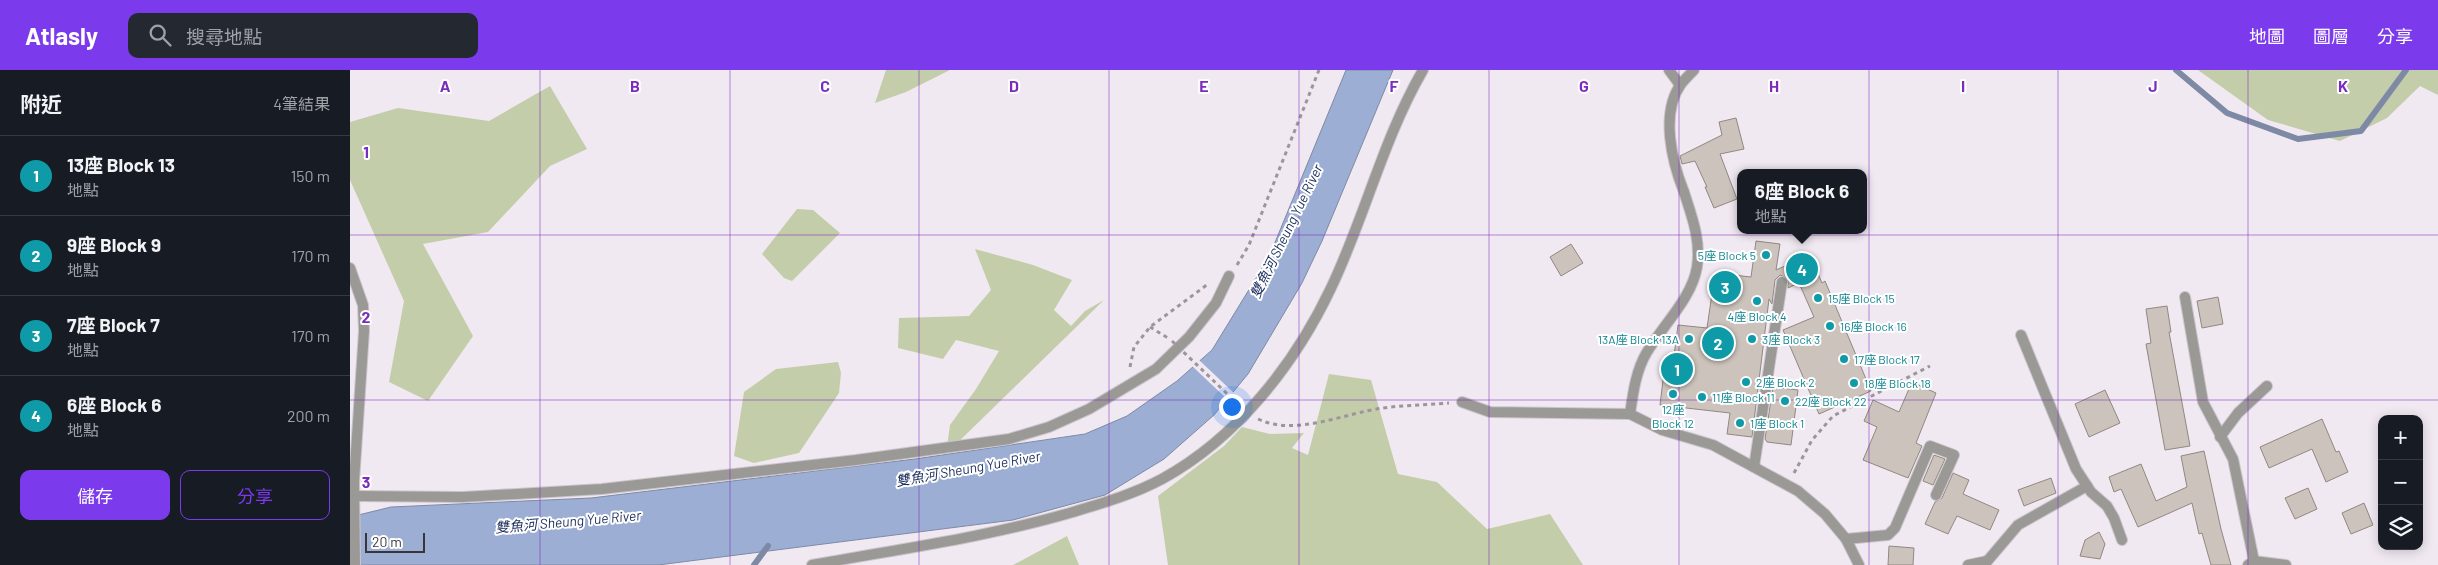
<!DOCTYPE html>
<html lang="zh-TW">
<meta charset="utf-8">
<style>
body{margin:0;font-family:Barlow,"Noto Sans TC",sans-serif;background:#242831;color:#f1f3f6}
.controls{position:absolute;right:15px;bottom:15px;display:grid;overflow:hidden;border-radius:10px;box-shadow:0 2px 12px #0003}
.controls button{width:45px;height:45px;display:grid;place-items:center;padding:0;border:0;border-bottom:1px solid #363941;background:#171b24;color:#f1f3f6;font:25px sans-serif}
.scale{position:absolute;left:15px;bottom:12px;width:60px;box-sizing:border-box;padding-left:5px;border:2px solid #393639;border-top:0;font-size:14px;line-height:18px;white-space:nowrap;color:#393639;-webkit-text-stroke:4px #fff;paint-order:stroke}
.you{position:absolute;left:881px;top:336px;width:18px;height:18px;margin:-12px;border:4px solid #fff;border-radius:50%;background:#1a73e8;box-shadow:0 0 0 8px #1a73e833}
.badge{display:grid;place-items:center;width:32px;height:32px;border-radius:50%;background:#7c3aed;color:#fff;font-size:16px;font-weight:700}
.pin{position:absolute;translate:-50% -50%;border:2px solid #fff;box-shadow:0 1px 5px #0006}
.popup{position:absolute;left:1387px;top:99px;width:130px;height:65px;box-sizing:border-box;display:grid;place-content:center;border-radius:10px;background:#171b24;filter:drop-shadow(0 1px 4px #0005);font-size:16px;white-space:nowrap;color:#9ea1a6}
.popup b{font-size:19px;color:#f1f3f6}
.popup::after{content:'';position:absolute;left:50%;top:100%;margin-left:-10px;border:10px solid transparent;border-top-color:#171b24}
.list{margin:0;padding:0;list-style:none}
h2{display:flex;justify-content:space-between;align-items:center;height:65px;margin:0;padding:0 20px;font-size:21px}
h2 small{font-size:16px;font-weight:400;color:#9ea1a6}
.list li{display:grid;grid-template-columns:32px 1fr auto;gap:15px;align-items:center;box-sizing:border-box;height:80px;padding:0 20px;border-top:1px solid #363941}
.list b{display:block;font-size:19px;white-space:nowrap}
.list p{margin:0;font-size:16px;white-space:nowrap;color:#9ea1a6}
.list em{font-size:16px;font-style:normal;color:#9ea1a6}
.actions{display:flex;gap:10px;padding:15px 20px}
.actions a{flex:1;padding:11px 0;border:1px solid #7c3aed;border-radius:10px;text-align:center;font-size:18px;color:#7c3aed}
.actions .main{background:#7c3aed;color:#fff}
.icon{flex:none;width:28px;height:28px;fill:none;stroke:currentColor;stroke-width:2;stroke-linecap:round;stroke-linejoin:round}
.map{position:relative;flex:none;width:2088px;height:495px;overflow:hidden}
header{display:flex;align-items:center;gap:30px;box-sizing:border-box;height:70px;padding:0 25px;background:#7c3aed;color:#fff}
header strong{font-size:24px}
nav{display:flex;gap:28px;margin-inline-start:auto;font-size:18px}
.search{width:350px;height:45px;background:#242831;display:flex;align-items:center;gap:12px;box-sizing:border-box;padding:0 18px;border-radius:10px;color:#9ea1a6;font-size:19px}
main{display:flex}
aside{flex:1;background:#171b24}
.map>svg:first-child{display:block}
.green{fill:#c4cdaa}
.water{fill:#9caed3;stroke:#7e8aa5}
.pier{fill:#f1e9f2}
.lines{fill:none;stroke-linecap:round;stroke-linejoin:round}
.stream{stroke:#7e8aa5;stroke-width:6}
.building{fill:#ccc4bc;stroke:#908881}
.lane-casing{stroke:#ccc5cd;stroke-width:12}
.street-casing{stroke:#ccc5cd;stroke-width:12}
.path{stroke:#9b969c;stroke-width:3;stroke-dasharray:4 4;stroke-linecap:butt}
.lane{stroke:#9b9995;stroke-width:10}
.street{stroke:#9b9995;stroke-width:10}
.path-bridge{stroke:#9b969c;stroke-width:3;stroke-dasharray:4 4;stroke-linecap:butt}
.grid{fill:none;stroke:#7b2cbf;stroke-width:1;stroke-opacity:0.55}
.culture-dot{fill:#0f9aa8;stroke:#fff;stroke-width:2}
.labels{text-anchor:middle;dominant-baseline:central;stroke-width:4;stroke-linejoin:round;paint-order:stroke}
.culture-label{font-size:12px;fill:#0d838f;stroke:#fff;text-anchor:start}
.water-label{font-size:14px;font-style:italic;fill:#1b2e5c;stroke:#fff}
.grid-label{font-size:16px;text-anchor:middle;font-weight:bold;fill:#7b2cbf;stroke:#fff;stroke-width:4;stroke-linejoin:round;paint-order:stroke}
</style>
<header>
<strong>Atlasly</strong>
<div class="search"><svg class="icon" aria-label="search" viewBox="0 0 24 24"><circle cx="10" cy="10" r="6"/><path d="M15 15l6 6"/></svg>搜尋地點</div>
<nav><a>地圖</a><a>圖層</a><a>分享</a></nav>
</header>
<main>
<aside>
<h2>附近<small>4筆結果</small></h2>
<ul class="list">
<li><span class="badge" style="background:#0f9aa8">1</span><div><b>13座 Block 13</b><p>地點</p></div><em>150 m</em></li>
<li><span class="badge" style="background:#0f9aa8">2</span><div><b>9座 Block 9</b><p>地點</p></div><em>170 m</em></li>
<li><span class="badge" style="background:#0f9aa8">3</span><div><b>7座 Block 7</b><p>地點</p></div><em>170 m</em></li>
<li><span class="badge" style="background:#0f9aa8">4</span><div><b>6座 Block 6</b><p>地點</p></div><em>200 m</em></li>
</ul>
<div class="actions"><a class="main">儲存</a><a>分享</a></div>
</aside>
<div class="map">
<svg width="2088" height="495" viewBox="0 0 2088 495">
<rect width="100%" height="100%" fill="#f1e9f2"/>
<g class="green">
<path d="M536,0H600L556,22L525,33Z"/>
<path d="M1848,0H2088V25L2070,16L2037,48L1990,71L1918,50Z"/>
<path d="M200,16L237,79L200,96L138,162L73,174L123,266L78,331L39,312L54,231L0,110V52L48,38L139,51Z"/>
<path d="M447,139L463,140L490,163L442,211L434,208L412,184Z"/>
<path d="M625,179L683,195L722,210L704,240L721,256L735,241L754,230L596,384L600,355L626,319L649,281L606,270L593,289L548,278L549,248L619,246L641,220Z"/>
<path d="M488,292L491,303L489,323L449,383L404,393L384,386L394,322L426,299Z"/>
<path d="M979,304L1021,310L1048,404L1087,412L1137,459L1200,444L1233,495H818L808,426L874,376L892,357L920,364L954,363L942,378L958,385Z"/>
<path d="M717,466L729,495H663Z"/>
</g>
<path class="water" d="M996,0H1043L972,171L952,213L898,304L864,345L814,389L755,425L663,450L308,495H0V447L41,437L241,428L565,389L735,364L777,346L827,311L862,280L919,187Z"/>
<path class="pier" d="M848,289L885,324L879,331L841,295Z"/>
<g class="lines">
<g class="stream">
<path d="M1826,0L1877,43L1948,69L2011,61L2056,0"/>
<path d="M404,495L418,476"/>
</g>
</g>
<g class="building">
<path d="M1386,48L1394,79L1370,84L1387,129L1364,138L1355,117H1357L1345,91L1332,94L1330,86L1372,65L1369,52Z"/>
<path d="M1406,171L1430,174L1426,200L1460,185L1472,213L1475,211L1521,321L1469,344L1433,260L1464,247L1449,213L1438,218V209L1430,205L1425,210L1422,234L1419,229L1402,367L1377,364L1380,343L1310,335L1316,285L1324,286L1328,255L1357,258L1365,203L1401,207Z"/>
<path d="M1221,174L1233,193L1211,206L1200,187Z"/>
<path d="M1868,227L1873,254L1852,258L1847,231Z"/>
<path d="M1817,236L1821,262H1819L1840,376L1815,380L1796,274L1801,273L1796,239Z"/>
<path d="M1562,312L1586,323L1566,373L1572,376L1558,408L1513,390L1527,357L1514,351L1523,330L1549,342Z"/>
<path d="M1423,317L1448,320L1441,375L1417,372L1415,369Z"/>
<path d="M1755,320L1770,353L1739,367L1725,334Z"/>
<path d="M1972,349L1986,382L1989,381L1998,402L1976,412L1962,379L1919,398L1910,377Z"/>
<path d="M1854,381L1871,459L1881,495H1861L1852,463L1849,464L1842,433L1788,457L1771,419L1764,422L1759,407L1791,394L1806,431L1837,417L1831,386Z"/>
<path d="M1584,385L1595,389L1583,415L1573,411Z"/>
<path d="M1603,403L1619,410L1613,424L1649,440L1640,460L1607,446L1598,464L1575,454L1585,432L1592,428Z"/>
<path d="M1701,408L1706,423L1674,436L1668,420Z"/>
<path d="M1958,418L1967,439L1945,449L1935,428Z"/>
<path d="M2014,433L2023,455L2001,464L1992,443Z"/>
<path d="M1749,462L1755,474L1750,489L1730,486L1735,470Z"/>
<path d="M1539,476L1564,478L1563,495H1538Z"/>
</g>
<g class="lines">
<defs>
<g id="lane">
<path d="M1319,0L1330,15"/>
<path d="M1334,122C1322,92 1310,43 1331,14C1335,9 1340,4 1344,0"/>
<path d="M1671,265L1726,399L1741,422L1757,436L1764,448L1772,470"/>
<path d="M1870,367L1888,343L1917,316"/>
<path d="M1404,397L1432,212"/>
<path d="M4,426L113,427L252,419L506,390L659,369L699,357L739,339L806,299L839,267L866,233L879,206"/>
<path d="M1496,469L1538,465L1545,458L1580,376L1604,385L1586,425"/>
<path d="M462,495C549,479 638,467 723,442C753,433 784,424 812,409C887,368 945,294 981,218C1015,147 1033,69 1073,0"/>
<path d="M1618,495L1637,491"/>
<path d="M1634,495L1668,455L1737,416"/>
<path d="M1898,495L1904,491L1936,495"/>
</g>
<g id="street">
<path d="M0,198L13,235L14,261L4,412L5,495"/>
<path d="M1835,227L1853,332L1883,389L1904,491"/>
<path d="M1112,332L1140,342L1280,344L1312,360L1363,375L1448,421L1475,444L1496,469L1509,495"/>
<path d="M1280,344C1283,323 1286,300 1297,282C1313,255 1342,228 1347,197C1351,170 1342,147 1334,122"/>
</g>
</defs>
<use href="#lane" class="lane-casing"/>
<use href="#street" class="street-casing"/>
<g class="path">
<path d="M887,195L899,175L969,0"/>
<path d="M800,257L818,268"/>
<path d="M780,297L784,277L800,257L858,214"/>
<path d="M908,349C946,367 994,343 1033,338C1055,335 1077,335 1099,333"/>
<path d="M1444,403L1462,370L1483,346L1580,296"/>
</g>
<use href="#lane" class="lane"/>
<use href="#street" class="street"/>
<path class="path-bridge" d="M822,271L892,338"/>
</g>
<path class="grid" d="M190,0V495M380,0V495M569,0V495M759,0V495M949,0V495M1139,0V495M1329,0V495M1519,0V495M1708,0V495M1898,0V495M0,165H2088M0,330H2088"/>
<g class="culture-dot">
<circle cx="1416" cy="185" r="5"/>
<circle cx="1468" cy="228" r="5"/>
<circle cx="1407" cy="231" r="5"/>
<circle cx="1480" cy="256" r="5"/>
<circle cx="1339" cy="269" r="5"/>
<circle cx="1402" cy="269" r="5"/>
<circle cx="1494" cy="289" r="5"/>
<circle cx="1396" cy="312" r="5"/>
<circle cx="1504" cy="313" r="5"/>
<circle cx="1323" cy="324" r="5"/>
<circle cx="1352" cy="327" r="5"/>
<circle cx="1435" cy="331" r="5"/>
<circle cx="1390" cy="353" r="5"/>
</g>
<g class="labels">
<g class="culture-label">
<text x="1406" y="185" text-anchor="end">5座 Block 5</text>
<text x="1478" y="228">15座 Block 15</text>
<text x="1407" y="246" text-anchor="middle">4座 Block 4</text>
<text x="1490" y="256">16座 Block 16</text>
<text x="1329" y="269" text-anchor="end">13A座 Block 13A</text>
<text x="1412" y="269">3座 Block 3</text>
<text x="1504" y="289">17座 Block 17</text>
<text x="1406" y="312">2座 Block 2</text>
<text x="1514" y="313">18座 Block 18</text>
<text x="1362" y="327">11座 Block 11</text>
<text x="1445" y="331">22座 Block 22</text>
<text x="1323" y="339" text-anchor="middle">12座<tspan x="1323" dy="14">Block 12</tspan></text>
<text x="1400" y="353">1座 Block 1</text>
</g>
<g class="water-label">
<text transform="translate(936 161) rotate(-64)">雙魚河 Sheung Yue River</text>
<text transform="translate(618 398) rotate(-10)">雙魚河 Sheung Yue River</text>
<text transform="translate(218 451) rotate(-5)">雙魚河 Sheung Yue River</text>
</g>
</g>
<g class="grid-label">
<text x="95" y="22">A</text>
<text x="285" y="22">B</text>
<text x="475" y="22">C</text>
<text x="664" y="22">D</text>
<text x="854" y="22">E</text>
<text x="1044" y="22">F</text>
<text x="1234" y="22">G</text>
<text x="1424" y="22">H</text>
<text x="1613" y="22">I</text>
<text x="1803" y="22">J</text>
<text x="1993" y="22">K</text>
<text x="16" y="88">1</text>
<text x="16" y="253">2</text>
<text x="16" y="418">3</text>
</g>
</svg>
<div class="controls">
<button>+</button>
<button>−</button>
<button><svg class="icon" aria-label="layers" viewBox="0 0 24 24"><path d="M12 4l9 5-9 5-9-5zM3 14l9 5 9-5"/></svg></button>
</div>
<div class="scale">20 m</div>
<div class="you"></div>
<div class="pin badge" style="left:1327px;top:299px;background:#0f9aa8">1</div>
<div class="pin badge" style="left:1368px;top:273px;background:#0f9aa8">2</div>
<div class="pin badge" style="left:1375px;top:217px;background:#0f9aa8">3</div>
<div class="pin badge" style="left:1452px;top:199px;background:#0f9aa8">4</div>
<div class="popup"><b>6座 Block 6</b>地點</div>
</div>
</main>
